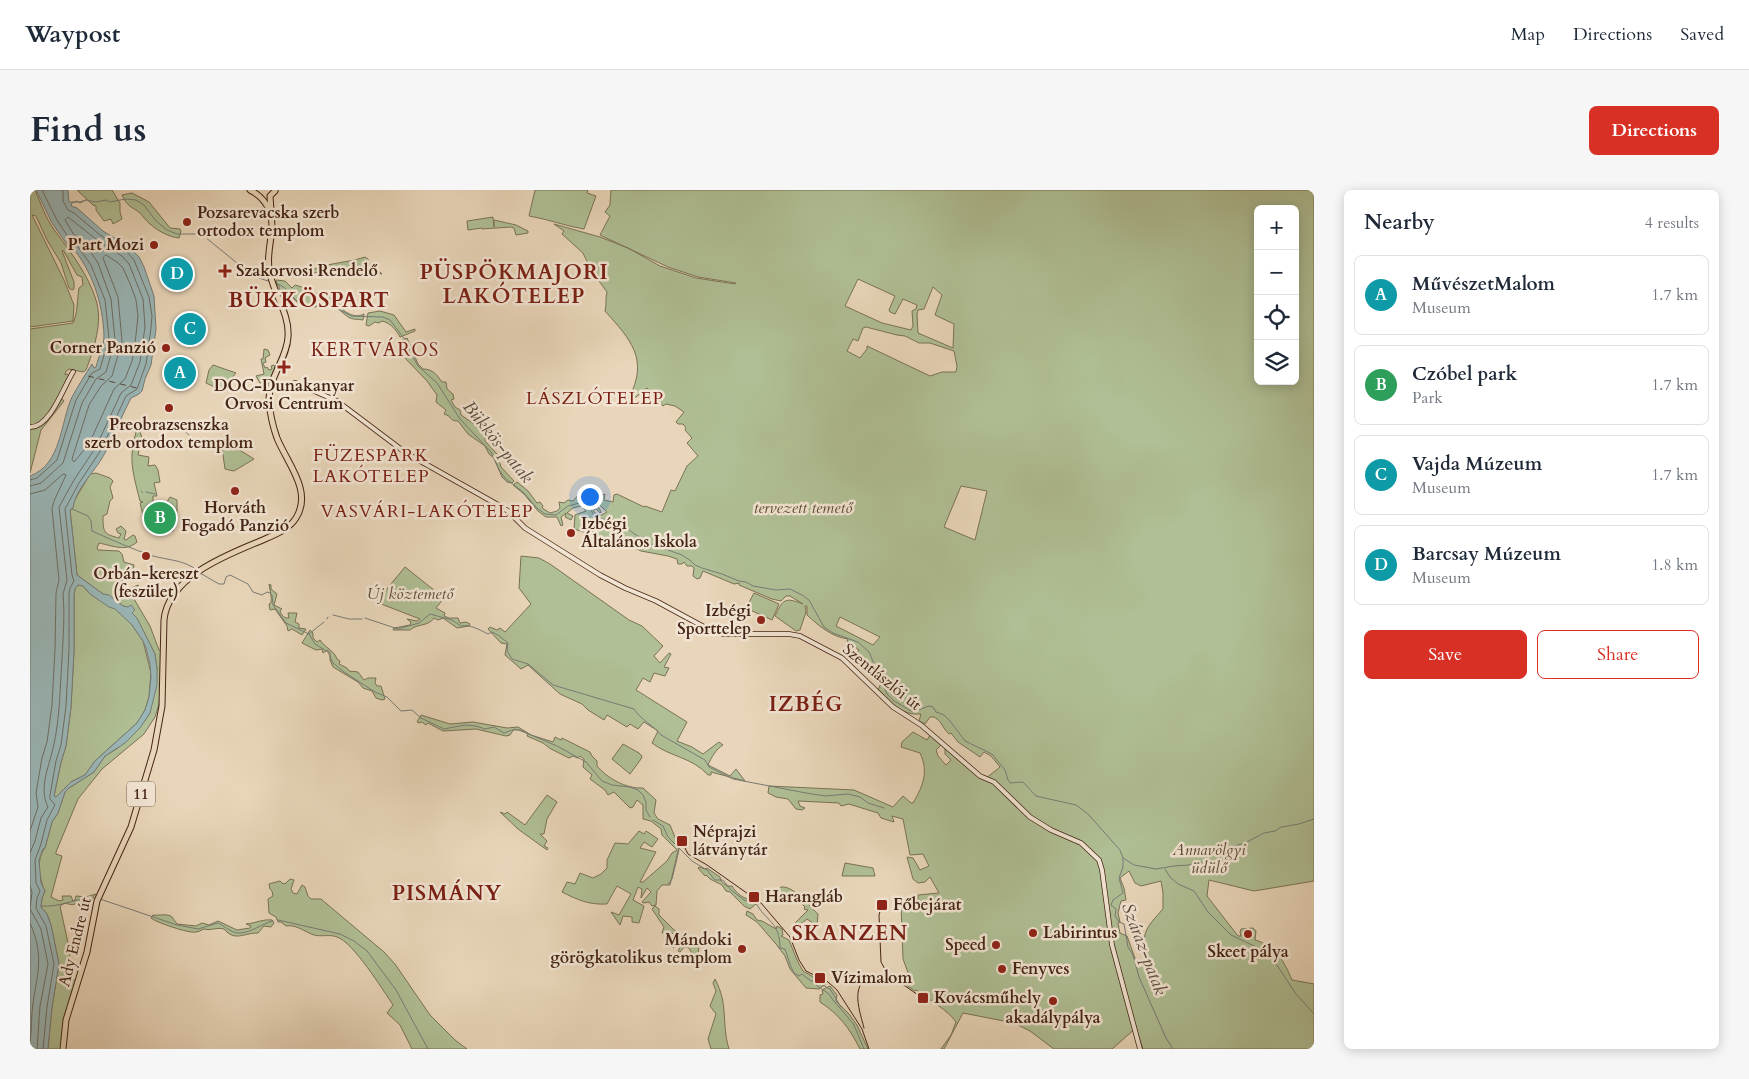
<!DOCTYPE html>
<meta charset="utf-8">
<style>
body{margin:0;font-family:Cardo,serif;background:#f6f6f7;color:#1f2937}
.controls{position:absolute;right:15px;top:15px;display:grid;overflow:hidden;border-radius:8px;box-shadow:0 2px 12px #0003}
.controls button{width:45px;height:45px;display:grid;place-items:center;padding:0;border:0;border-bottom:1px solid #e0e1e3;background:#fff;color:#1f2937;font:25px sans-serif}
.you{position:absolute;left:559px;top:306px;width:18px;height:18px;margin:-12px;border:4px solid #fff;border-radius:50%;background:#1a73e8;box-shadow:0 0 0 8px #1a73e833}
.badge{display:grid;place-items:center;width:32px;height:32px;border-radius:50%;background:#d93025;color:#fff;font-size:16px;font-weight:700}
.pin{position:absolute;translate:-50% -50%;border:2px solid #fff;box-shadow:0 1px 5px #0006}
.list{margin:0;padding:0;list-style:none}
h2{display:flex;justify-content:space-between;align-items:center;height:65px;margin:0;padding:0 20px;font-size:21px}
h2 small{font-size:16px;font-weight:400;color:#747a83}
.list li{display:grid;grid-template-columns:32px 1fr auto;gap:15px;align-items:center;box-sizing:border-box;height:80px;margin:0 10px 10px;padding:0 10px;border:1px solid #e0e1e3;border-radius:8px}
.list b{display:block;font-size:19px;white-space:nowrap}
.list p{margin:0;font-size:16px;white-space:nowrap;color:#747a83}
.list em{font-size:16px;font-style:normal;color:#747a83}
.actions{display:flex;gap:10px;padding:15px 20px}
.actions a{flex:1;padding:11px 0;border:1px solid #d93025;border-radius:8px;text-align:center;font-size:18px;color:#d93025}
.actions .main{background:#d93025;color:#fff}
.icon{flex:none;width:28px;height:28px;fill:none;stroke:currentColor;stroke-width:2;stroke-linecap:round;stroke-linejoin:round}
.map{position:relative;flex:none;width:1284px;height:859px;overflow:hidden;border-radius:8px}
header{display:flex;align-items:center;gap:30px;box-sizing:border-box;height:70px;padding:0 25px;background:#fff;border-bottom:1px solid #e0e1e3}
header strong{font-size:24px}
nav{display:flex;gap:28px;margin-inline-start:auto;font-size:18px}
.intro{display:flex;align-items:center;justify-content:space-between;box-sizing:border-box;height:120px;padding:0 30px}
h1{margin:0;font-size:35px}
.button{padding:12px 22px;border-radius:8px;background:#d93025;color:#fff;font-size:18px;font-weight:700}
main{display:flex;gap:30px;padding:0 30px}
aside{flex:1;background:#fff;border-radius:8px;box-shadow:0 2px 12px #0003}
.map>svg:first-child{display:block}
.green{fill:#b0bf95;stroke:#7a7255;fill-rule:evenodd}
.water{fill:#9ab7b8;stroke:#787c77;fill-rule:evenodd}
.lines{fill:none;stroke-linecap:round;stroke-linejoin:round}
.shore{stroke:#6f6e66;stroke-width:1}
.stream{stroke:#787c77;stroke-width:1}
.ferry{stroke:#5a493e;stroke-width:1;stroke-dasharray:6 5;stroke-linecap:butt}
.secondary-casing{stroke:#442415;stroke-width:5.5}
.primary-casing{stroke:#442415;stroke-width:7}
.secondary{stroke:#f1e4d2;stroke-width:4}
.primary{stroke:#e9d6ba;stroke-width:5}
.tram{stroke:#442415;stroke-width:1}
.poi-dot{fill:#8f2418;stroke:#f1e4d2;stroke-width:2}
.labels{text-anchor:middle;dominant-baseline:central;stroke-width:5;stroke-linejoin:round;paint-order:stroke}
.shield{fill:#f1e4d2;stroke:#785e4e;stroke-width:1}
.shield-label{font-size:15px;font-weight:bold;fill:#442415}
.poi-label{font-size:16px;font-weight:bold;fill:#442415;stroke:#f1e4d2;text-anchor:start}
.park-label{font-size:16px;font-style:italic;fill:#5f4b35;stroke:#f1e4d2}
.street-label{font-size:16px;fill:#442415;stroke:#f1e4d2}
.neighbourhood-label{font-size:18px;letter-spacing:1px;fill:#7a1f14;stroke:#f1e4d2}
.water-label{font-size:18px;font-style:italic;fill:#5a493e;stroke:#f1e4d2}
.quarter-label{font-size:19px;letter-spacing:1px;fill:#7a1f14;stroke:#f1e4d2}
.district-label{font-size:21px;font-weight:bold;letter-spacing:1px;fill:#7a1f14;stroke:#f1e4d2}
</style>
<header>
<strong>Waypost</strong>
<nav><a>Map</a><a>Directions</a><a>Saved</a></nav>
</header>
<div class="intro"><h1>Find us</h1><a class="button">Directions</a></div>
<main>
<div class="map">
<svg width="1284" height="859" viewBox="0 0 1284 859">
<rect width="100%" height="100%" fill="#e9d6ba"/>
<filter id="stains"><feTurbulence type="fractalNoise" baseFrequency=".004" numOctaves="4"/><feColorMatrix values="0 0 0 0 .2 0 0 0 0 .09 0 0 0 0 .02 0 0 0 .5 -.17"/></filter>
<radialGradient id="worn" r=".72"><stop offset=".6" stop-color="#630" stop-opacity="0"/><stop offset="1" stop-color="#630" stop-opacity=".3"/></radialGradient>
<g class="green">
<path d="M0,0H5C11,14 16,29 25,41C40,61 59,86 66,110C73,132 64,159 56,180L53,182L39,179L36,181L35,185L37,184L40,186L34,201L11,233L0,236V139L43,133C48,123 47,109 49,98L53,95L52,87L47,85L33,60L32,61L44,92V99L42,100L39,98L31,73L17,50L6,26L2,25L34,90L44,115L43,131L0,137Z"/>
<path d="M47,0H82L90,13V22L92,29L83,34L81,29L74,31L66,20V16L63,15Z"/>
<path d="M505,0H558L557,3L566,6L554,39C535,36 518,29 499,26Z"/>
<path d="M581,0H1284V691L1224,701L1179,690L1177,706L1208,746H1211L1210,742L1211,739L1223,738L1226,741L1225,750C1246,756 1254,771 1262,790L1284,794V859H1113L1106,838L1082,859H1024L1000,841L984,833L933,823L914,859H911L921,845L926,832C920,822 897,808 886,800L885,801L876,795L880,788L873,769L871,714L888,713V705L909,703L900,687L895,692L888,693L883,689L877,667L883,668L890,680L899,676L893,664L880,665L873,629L862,626L864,632L851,628L848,623L819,614L811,616L809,613L768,611L770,616L775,618L772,620L766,619L758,609L746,607L738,603L739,596L824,600L863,617L873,606L881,613H883C893,596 899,582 890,563L871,557L872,552L883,542L897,550L900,545L911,555L906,560L908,566L916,575L921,570L915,564V558L955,589L970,577L961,566L954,562L950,567L928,552L921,543L919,544C912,538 913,532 904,527H900L895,534L889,531L891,524C872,526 860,512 848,499L850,496V494L840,482L841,480L834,474L831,475L824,469L823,467L829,460L817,451L818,449C802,447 789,436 777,425V416H775L776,422L770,440L766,441L745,426C753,409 755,407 773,414L760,406H756L751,411L742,409L709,395V393L704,394L673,381L670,388L667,389L663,386L664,378L662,376H657L654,372L652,374H648L647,369L638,366L611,361L586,349L583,354L579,352L581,348L579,351L561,344L563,341L554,342L544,339L545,325L556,321L551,316L543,318L537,323L543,326L541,330L535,327L536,323L531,327L533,335L531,336L527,327H516L508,321L494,304L483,295L487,292L498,301L507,313L510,312L513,316L512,318L520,323L527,321L530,318L529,312L534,313L538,310L543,311L551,302L557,305V310L562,312L563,316L569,318L571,322L570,323L566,319L563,320L564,322L570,326L577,322L562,308L575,304L574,310L583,312L584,305L587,304L614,317L615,316L632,322L641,300L645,301L657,276L668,266L657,253L662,248L655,240L656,238L653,234H648L646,232L654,222L645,216L636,214L633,216L617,198L601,211L599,208C619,169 601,150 575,121C577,114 575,109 577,102L561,80L553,63L532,44L534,41L524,34L570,47L598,58L630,76L666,88L705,94L706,93L668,87L638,77L570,45L580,26L575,22L580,15ZM1228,19H1265V191H1228ZM828,89L865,106L859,120L860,122L865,124L873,109L887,115L886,119L882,121L883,136L881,140L852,133L815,116ZM903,97L912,105L905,125L924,134L923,158L888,143L887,124L888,120L894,119ZM836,137L867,145L875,146L889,153H900L924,161L927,176L926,182H912L900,186L837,156V159L830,168L817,161L823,149L828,151L833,138ZM931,296L957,301L945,350L914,337ZM810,427L850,447L843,455L806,436ZM1099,681L1105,693L1111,696L1131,691L1133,703V719C1116,738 1109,745 1118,770L1106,771L1097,746L1090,743L1088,733L1090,732L1088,723L1091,711L1096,710L1094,698L1090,688Z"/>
<path d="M102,3L119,12L140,38L150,39L151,41L149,48C139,47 128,41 120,34C116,31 113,26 109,22C100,16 97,16 92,5Z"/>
<path d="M463,27L464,37V30L486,35L498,41V43L486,45L484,38L481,37L452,39V38L438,40L437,31Z"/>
<path d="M335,67L338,69L340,79L346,78L352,84L316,79L275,84C293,72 315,74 335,67Z"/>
<path d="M246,90L255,91L262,98L265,95C275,97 282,103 292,105L294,100L297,104H308L310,109L308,113L313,117L314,121C321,125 327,128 334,124L333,130C328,129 323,130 318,127C311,122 306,115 298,114C292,113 284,119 275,119L255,101L249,100V96L247,95Z"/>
<path d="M350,121L364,125L376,142L385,139V141L370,147C367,141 361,133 352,131L349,133L345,132L339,136L336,135L338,123Z"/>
<path d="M377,148L388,174L393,179C403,179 407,185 412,192H416L417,199L423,204L424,209L421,210L425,217L430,220L431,225L451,239H455V251L467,264L471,277L484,291L482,293L477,292L472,287L464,268L459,264L455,256L438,244L428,231C424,231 421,230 419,226L414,224L416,220L406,212L407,205L397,191L373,166L374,156L372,150Z"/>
<path d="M234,159L238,160L240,165L235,168L236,172L233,173L235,178L237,177L239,180L242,179L241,176L244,175L245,178L240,194L230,193L226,186L234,184L231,169H233Z"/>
<path d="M183,175L206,183L191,200L176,193L179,180Z"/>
<path d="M31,208L34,211L11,240L0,283V238L9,237Z"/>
<path d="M109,232L108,238L112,247L108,265L119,267L118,276L125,275L128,280L130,292L124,293L127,306H123V313L135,315L140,307L147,310V323L143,341L116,337L110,313L113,312L110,311C101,276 98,267 109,232Z"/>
<path d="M191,251H195L224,269L204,281L195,279Z"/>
<path d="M66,283L80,288L83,291L80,297L83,308L80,311L77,324L73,326C73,343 74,344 89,348L91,344L88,343L86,339L91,336L96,341L94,349L96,350L103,345L105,346L107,352C96,362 83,356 69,353L67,358L68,360L89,361L92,364L94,372L104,375C103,381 103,387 98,391L89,390L94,398L97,400L108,395L109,399L104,406V409L120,436L129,460L133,461L129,514L125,527L114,544L72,579L48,609L26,662V664L32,666L21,707L29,711L33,710L32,706H41L43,711L45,710L46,706L56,707L66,704L56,715L55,713L52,715L47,713C42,716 39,714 35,713L30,716L40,762L38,788L47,791L31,859H18L22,817L29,774L21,735L17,724L11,717L12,708L15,701C9,689 6,668 15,658L22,632L28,623L35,602L39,598L64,582L75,566L88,558L114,532L120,523L127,479L125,464L107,429L101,423L105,420L93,416L86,410L73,404L47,385L40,320L43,318V313L60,284Z"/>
<path d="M491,366L509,368L520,374L599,430L612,436L633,456L624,466L630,473L639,463L641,464L634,477L639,478L635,486L624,483L620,492L613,488L606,500L657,532L647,551L662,557L673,564L689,552L693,555C686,559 681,568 678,575L700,586L706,579L715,591L681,582V585H678C662,567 640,567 622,553L628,541L614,532L608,539L600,534L597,537L577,525L574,530L558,520L552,514L530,504L498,475L491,479L475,465L477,454L471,453L458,439L460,437L467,440L470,438L475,442L501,414L489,398Z"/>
<path d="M375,377L414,408L406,418L415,423L414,426L419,428H428L430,433L436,432L440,434L439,436L427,438L413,428L408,430L404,428C398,437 388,433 380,440H363L364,438L380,435L381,432L377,429L387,431L390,429L346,412Z"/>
<path d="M239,394L241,395V399L247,404L244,415L252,419L250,421C252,426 254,428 259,428L258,423H267L265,432L269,434V438L276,439L272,445L262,439L258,441L257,436L245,419L240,420L239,414L241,413C242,407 240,401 239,394Z"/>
<path d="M48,395L53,396L60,404L85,418L102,435L113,451L121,483L119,507L115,520L107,533L65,571L55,585L41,592L26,607L24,606L31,572L36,556L41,517L44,461V405L45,399Z"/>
<path d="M724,403L749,414L742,430L716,418Z"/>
<path d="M280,440L283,443V448L287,452L290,450C295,458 304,460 307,469L310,471L309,474L317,478L319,481L328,482L334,490L338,488H346L345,493L347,496H351L355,509L352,510L346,508L342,501L333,498L328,492L303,477L300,470V462L297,460L293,463L292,459L286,460L272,453Z"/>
<path d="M391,525L420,534L443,532L477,538L488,537L501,545L523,552L525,547L531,550L532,548L560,562L562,566L567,571V576C577,588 596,599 613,598L626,610L624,623L628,629L640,635L649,657L640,695H632L627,701L626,715L622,716L619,712L614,713L612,712L621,702L617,698L611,708L612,699L608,697L603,710L614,716L609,733L602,732V727L593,726L590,735L581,722L589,725L601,704L587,696L577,714C559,715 548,710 532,702L537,692L545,694L550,683L563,688L571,684L577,678V670L585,653L598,654L609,641L614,644L616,641L628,649L622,657L614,652L610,658L626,662L610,692H613L637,671L642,663L647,660L632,645L631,639L621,631L613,629V615L607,610L603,617L600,618L584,602L578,605L575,600L560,589L562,585L553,577L554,569L550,566L548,568L543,566L539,568L521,559L513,553L497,546L498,544L493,541L484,539L480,545L476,546L446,539L413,541L398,533L396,535L392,532L389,533L387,532Z"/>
<path d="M593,554L609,563L612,566L611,569L600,584L582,569Z"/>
<path d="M517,605L527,612L517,629L514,644H510L517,651L514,656L518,658L517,660L488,639L470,622L475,624L477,622L495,635Z"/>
<path d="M815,673L843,678L845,686H812Z"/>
<path d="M669,677L675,679L677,678L690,687L691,691L697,696H702C706,703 714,710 722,709L726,714L720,719L714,716L700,702L696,701L692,695L680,689L676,685L675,686L668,678Z"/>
<path d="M260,689L264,690L261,699L263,703L267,704L272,695L275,697L278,706L281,709H291L354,762L365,774L400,825L425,850L437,859H382L370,835L357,823L363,815C353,800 323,752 307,747C300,744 291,747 284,745C275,742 266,734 256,736L251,732H248L246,727L239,723L238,709L243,706L242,701L240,699L239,694L250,691L253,694L256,693Z"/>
<path d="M751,697C763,695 780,717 788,724L787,736L777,729L771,734L769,740L765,742L762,736L778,720L774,719L775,717L771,713H768V709L767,708L759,712L758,711L760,707L755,704L749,705L741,713L740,711Z"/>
<path d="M625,716L629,719V725L643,739L654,747L659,748L662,753L669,754L668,767L664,766L658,757H654L650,762L648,761L651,756L650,753L643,758V756L648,747L642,743H632L634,737L622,719Z"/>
<path d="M717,721L723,724L727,730L732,731L746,739L747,736L752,739L753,745L751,746L759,750L767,770L773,781L796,794L789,799L776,798L760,779L755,766L746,754L727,732L716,725Z"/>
<path d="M123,725C128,726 138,723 142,727C144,729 145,732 147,734L166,736L172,733L179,735L188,731L207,740L220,738L221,736L216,734C227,733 232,729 242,730L244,733L241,737L234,736L228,743C213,743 205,752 194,739C186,737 181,741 174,739C171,740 169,742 166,742C160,744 125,732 121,728Z"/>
<path d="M685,789C699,815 691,833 699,859H681L678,849L686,824L680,816L686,801L683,793Z"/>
<path d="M800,796L807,805L806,811L819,824L827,835L838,859H830C820,839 809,824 790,812V805L793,804L792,800Z"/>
</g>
<path class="water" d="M6,0H38L39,12H50L56,10L50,13L47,11L42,13L41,16L47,18L73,41L99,57L109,67L114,77L124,106L126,139L121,175L115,189L112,201L109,204L101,208C92,225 85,244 76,261C67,280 46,297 43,318L40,320L47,385L73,404L79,405L93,416L98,417L101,415L105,420L102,423L107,428L125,464L127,479V495L120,523L110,538L95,553L75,566L64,582L39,598L35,602L28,623L22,632L15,658L13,659L9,670L11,693L15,701L12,708L11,717L17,724L21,735L29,774L22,817L18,859H0V286C32,274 30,233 42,207C48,196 55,185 62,174L64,178L66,177C68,168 74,156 74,146C73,113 62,80 41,56H38L22,33ZM48,395L53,396L60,404L79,417L85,419L102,435L113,451L116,458L120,474L121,487L119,507L115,520L107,533L65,571L55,585L41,592L26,607L24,606L31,572L36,556L41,517L44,461V405L45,399Z"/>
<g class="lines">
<g class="shore">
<path d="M76,65L87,72L93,78L101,96L106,110L108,126L105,154L102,171L95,189L84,199L59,254L44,272L42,269L59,215L71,196L82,186L92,151L88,107L73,68Z"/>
<path d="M0,290L7,288L27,270L46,210L62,183L70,179L79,148L75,110L61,75L46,54L40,50L27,30L12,0"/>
<path d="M0,296L11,293L33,273L52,213L66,189L76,182L85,150L81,109L68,73L60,61L51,49L44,45L35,30L38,27L67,50L92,66L99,74L113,109L115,137L110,172L101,195L91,203L66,257L44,290L29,317L37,390L33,404C35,425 33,448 32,469C30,497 30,526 24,554C20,574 8,598 18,617L11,628L5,651L0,663"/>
<path d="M0,304L15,300L33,284L36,285L24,311L22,319L29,390L26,403L25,459L22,515L17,552L12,568L6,603L8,617L0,641"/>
<path d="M0,696L2,702L0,719L11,739L18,774L10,816L7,859"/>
<path d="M0,733C14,765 8,781 3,813C1,826 2,839 0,852"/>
<path d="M13,859L17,817L24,774L16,736L6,718L7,708L10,701L6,693L5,670L11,654L17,630L25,615L20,609V605L26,571L31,555L36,516L39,460V404L40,398L44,391L42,385L35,319L49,293L71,260L96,206L107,199L116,174L121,138L122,126L119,107L104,70L96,61L70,45L44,23L38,20L33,11V0"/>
</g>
<g class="stream">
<path d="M56,10L66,12L76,10L80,12L95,9L106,10L114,15L126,31L137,40L147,44H167L175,47L223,86L241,92"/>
<path d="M245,93C261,97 263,115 278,116C285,117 291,113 298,113L321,126L353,127L360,130L376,151L378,158L388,176L407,193L430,229L461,262L469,280L475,288L493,302L507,318L515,324L526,325L538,316L553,312L559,316L564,326L572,329H580L590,332L603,343L621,354L652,365L661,371L665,375L672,378L692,384L709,391L716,392L723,396L746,400L760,399L772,405L779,410L794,437L803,443L828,452L839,462L857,504L864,511L883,522L899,516L903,517L906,522L914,525L920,531L935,551L962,564L975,580L978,590L980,593L993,592L1006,606L1046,615L1058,624L1090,660L1093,668L1104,675L1126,679L1144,676L1159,675L1169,672H1190L1196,667L1202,657L1217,652L1234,643L1245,641L1251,637L1269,634L1284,629"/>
<path d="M150,237L159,245"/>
<path d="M111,301L113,303"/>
<path d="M116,302L125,304"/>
<path d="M42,319L58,326L61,331L62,341C82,350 102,359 123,366C138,370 154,370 167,380"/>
<path d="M170,383L189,394H194L196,387L200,385L218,394L223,402L232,405L237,402L240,403L242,405L243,415L256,433L279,444L285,454L298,462L303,473L314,482L345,502L357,507L371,521L382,520L391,528L414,539L435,535L446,536L455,539L464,537L474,543L482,540H489L527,556L556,572L572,591L582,595L600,597L608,600L613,605L616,612V620L620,627"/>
<path d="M303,425L319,429H332"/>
<path d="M335,428L368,439L389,433L400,424L422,430L431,436C440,434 450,440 458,444L462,442L468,445L478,453L477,461L482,469L498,474L523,495L604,519C611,530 623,535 631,545L675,570L679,577L703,589L776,603L795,606L818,604L830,607L838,613L854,618"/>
<path d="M297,429L298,427"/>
<path d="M279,444L294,432"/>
<path d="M623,630L633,636L638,647L662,671L677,680L685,690H693L701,700L714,710L726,713C735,731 750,731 750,758L755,759L761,777L764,783L769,786L772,784L781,791L789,793L786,795L799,804L803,810L816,825L824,835L834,859"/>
<path d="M1093,668V677L1089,688L1093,703L1083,710L1081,715L1086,719L1085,726L1089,732L1094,734L1098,757L1103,765L1109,787L1136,848L1143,859"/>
<path d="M1135,679L1140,687L1148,694L1164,701L1178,722L1201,745L1239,763L1266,804L1284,824"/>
<path d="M638,694L642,689L649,660"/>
<path d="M70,709L147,735L168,739L188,733C194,736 201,742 207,743C220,744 231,734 243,731"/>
<path d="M11,716C30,718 47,707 66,708"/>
<path d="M248,730L310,744L324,751L337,761L366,800L398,859"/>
<path d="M789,793L800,799L811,817"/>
</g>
<path class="ferry" d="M58,186L111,199"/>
<defs>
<g id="secondary">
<path d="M241,197L266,193L307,211L376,263L470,316L478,321L495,338L570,385L595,398L626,411L676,438L693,444H759L770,446L812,468L863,517L891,535L950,586L964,592L1000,627L1021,640L1051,653L1069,670L1072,680L1082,755L1110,859"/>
<path d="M0,237C20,238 34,196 43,182"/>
</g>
<g id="primary">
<path d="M241,21L240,6L245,1"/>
<path d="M33,859L36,830L57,762L67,711L101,637L124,560L132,516L134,430C138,388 194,366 228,352C241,346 258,341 266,328C283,301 257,273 247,248C243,237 240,223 239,211C238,188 257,169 258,147C260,122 241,101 239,78C236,59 246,40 240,22C236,11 230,5 220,0"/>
</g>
</defs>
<use href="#secondary" class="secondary-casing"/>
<use href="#primary" class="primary-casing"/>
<use href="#secondary" class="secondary"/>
<use href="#primary" class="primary"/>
<g class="tram">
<path d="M651,650L658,664L677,675L731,713L760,747L769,770L776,781L798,792L807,800L832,839L839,859"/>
<path d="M853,711L849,725L851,772L856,781L862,787L894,809"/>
<path d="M834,838C830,822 820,796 839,787C847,783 854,784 862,787"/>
</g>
</g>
<g class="poi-dot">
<circle cx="157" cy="32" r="5"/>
<circle cx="124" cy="55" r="5"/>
<path d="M192.5 73.5h5v5h5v5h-5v5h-5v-5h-5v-5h5z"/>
<circle cx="136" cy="158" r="5"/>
<path d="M251.5 169.5h5v5h5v5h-5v5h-5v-5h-5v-5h5z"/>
<circle cx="139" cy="218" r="5"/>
<circle cx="205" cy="301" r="5"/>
<circle cx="541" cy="343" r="5"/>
<circle cx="116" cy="366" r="5"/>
<circle cx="731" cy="430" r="5"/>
<rect x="646" y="645" width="12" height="12" rx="2.5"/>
<rect x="718" y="701" width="12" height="12" rx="2.5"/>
<rect x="846" y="709" width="12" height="12" rx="2.5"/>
<circle cx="1003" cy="743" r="5"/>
<circle cx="1218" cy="744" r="5"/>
<circle cx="966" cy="755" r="5"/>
<circle cx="712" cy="759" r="5"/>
<circle cx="972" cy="779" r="5"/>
<rect x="784" y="782" width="12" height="12" rx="2.5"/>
<rect x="887" y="802" width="12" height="12" rx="2.5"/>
<circle cx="1023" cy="811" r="5"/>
</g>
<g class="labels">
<rect class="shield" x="97" y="591.5" width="28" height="25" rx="4"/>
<g class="shield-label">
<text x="111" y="604">11</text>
</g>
<g class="poi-label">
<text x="167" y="23">Pozsarevacska szerb<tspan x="167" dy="18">ortodox templom</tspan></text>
<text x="114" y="55" text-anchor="end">P'art Mozi</text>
<text x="206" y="81">Szakorvosi Rendelő</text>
<text x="126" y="158" text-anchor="end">Corner Panzió</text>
<text x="254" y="196" text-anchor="middle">DOC-Dunakanyar<tspan x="254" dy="18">Orvosi Centrum</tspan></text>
<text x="139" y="235" text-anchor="middle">Preobrazsenszka<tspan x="139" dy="18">szerb ortodox templom</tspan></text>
<text x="205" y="318" text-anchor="middle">Horváth<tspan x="205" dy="18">Fogadó Panzió</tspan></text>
<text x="551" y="334">Izbégi<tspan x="551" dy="18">Általános Iskola</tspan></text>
<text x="116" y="384" text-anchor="middle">Orbán-kereszt<tspan x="116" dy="18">(feszület)</tspan></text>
<text x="721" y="421" text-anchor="end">Izbégi<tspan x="721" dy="18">Sporttelep</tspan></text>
<text x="663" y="642">Néprajzi<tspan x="663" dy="18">látványtár</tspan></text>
<text x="735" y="707">Harangláb</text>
<text x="863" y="715">Főbejárat</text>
<text x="1013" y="743">Labirintus</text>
<text x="702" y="750" text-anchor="end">Mándoki<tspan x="702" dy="18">görögkatolikus templom</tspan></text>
<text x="956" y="755" text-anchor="end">Speed</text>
<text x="1218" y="762" text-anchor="middle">Skeet pálya</text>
<text x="982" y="779">Fenyves</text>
<text x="801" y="788">Vízimalom</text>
<text x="904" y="808">Kovácsműhely</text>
<text x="1023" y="828" text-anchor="middle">akadálypálya</text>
</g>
<g class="park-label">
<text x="773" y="318">tervezett temető</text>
<text x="380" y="404">Új köztemető</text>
<text x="1179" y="660">Annavölgyi<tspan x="1179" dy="18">üdülő</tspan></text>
</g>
<g class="street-label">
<text transform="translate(852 487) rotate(39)">Szentlászlói út</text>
<text transform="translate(45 752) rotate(-76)">Ady Endre út</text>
</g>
<g class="neighbourhood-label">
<text x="565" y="208">LÁSZLÓTELEP</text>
<text x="341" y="265">FÜZESPARK<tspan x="341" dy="21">LAKÓTELEP</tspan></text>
<text x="397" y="321">VASVÁRI-LAKÓTELEP</text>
</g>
<g class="water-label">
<text transform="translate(468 252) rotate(51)">Bükkös-patak</text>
<text transform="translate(1114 759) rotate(69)">Száraz-patak</text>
</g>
<g class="quarter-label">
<text x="345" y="160">KERTVÁROS</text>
</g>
<g class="district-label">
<text x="484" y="82">PÜSPÖKMAJORI<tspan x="484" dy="24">LAKÓTELEP</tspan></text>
<text x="279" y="110">BÜKKÖSPART</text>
<text x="776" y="514">IZBÉG</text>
<text x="417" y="703">PISMÁNY</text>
<text x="820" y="743">SKANZEN</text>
</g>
</g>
<rect width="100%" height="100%" filter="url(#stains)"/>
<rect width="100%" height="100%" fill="url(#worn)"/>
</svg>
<div class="controls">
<button>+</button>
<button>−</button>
<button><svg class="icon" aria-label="locate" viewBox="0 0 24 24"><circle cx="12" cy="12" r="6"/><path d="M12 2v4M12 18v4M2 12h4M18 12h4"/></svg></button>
<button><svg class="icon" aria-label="layers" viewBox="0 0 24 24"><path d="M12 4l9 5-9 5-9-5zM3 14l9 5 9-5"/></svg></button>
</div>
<div class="you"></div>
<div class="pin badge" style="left:150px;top:183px;background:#0f9aa8">A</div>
<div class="pin badge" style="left:130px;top:328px;background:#2e9e5b">B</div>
<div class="pin badge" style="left:160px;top:139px;background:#0f9aa8">C</div>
<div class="pin badge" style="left:147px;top:84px;background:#0f9aa8">D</div>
</div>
<aside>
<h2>Nearby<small>4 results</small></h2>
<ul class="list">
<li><span class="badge" style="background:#0f9aa8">A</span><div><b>MűvészetMalom</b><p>Museum</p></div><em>1.7 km</em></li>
<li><span class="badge" style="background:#2e9e5b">B</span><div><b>Czóbel park</b><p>Park</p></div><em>1.7 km</em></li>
<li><span class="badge" style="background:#0f9aa8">C</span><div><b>Vajda Múzeum</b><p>Museum</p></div><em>1.7 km</em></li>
<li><span class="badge" style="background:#0f9aa8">D</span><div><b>Barcsay Múzeum</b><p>Museum</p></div><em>1.8 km</em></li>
</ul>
<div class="actions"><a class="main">Save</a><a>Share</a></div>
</aside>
</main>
